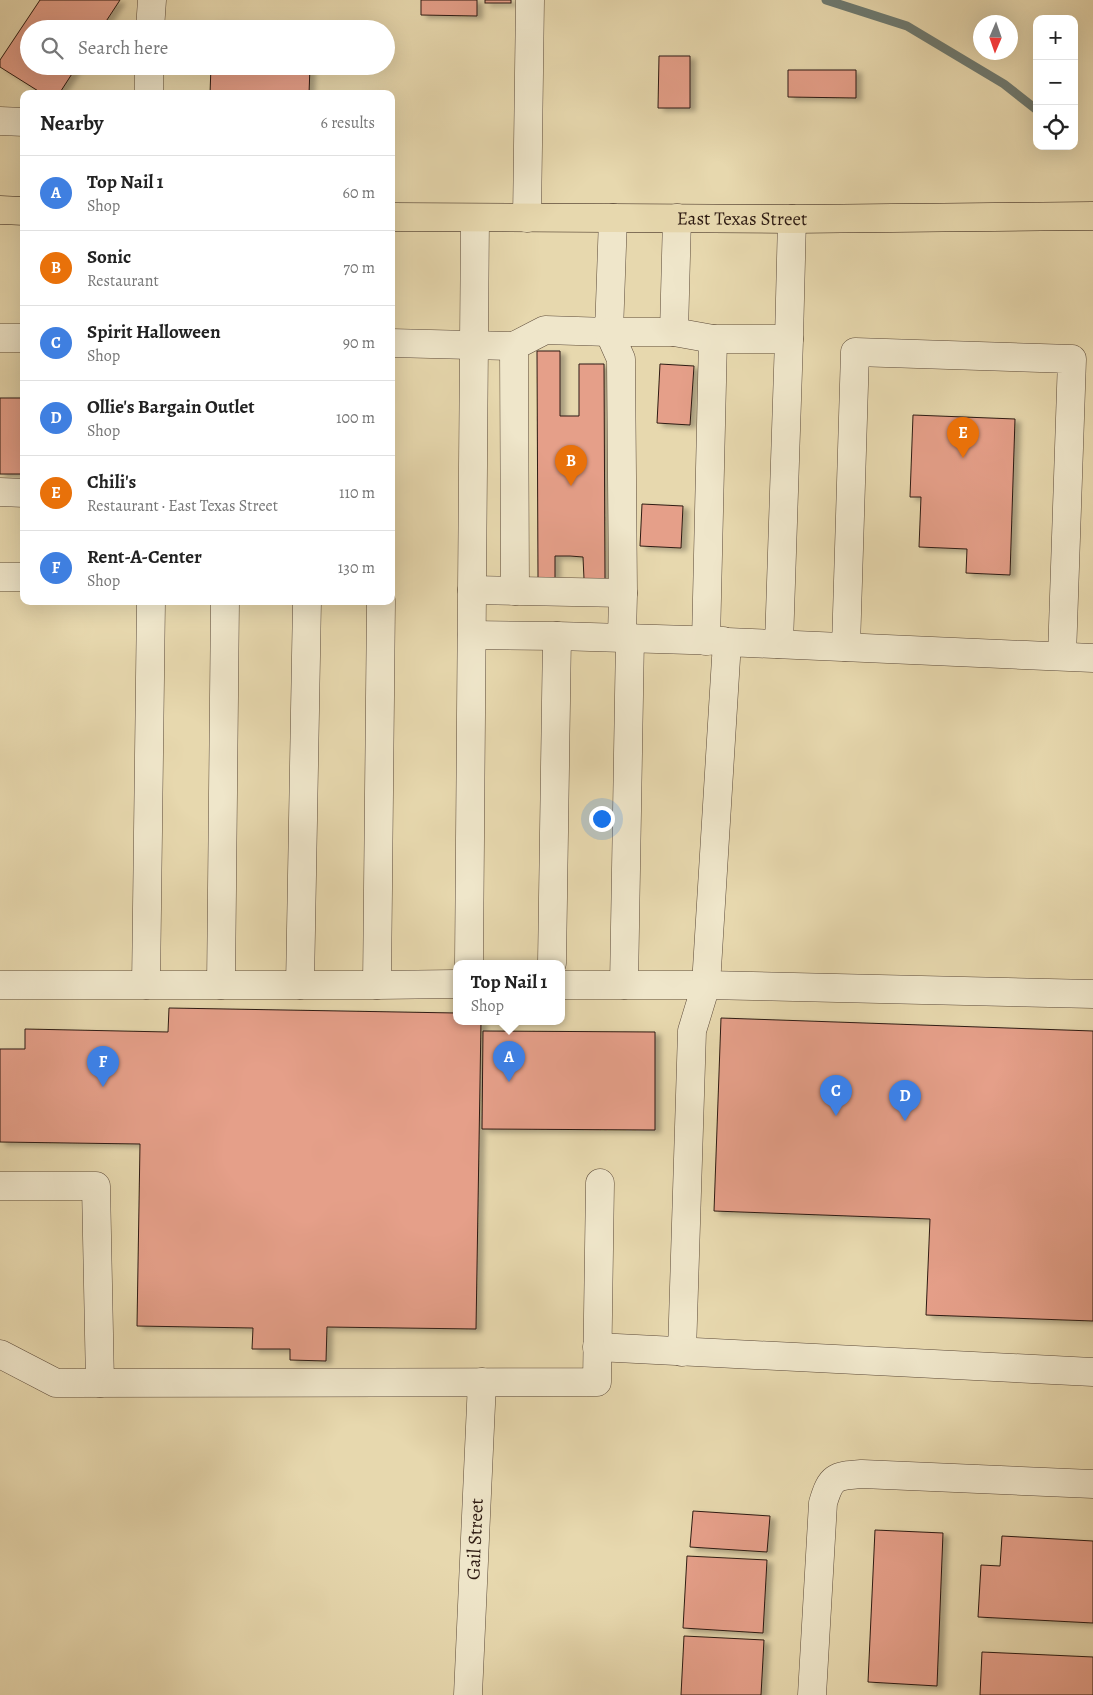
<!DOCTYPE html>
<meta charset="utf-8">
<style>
body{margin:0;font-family:Alegreya,serif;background:#f2f2f2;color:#222}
.controls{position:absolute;right:15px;top:15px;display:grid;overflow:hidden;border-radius:10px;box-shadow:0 5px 20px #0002}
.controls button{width:45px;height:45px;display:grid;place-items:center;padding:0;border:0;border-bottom:1px solid #e0e0e0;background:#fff;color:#222;font:25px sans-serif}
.compass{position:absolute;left:973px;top:15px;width:45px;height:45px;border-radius:50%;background:#fff;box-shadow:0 5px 20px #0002;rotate:182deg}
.you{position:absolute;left:601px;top:818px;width:18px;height:18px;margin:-12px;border:4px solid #fff;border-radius:50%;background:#1a73e8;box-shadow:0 0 0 8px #1a73e833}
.badge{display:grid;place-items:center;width:32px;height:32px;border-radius:50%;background:#7c3aed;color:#fff;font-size:16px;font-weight:700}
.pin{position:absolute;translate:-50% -41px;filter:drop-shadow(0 1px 2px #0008)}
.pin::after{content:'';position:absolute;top:26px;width:18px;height:15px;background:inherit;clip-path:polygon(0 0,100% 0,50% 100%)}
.popup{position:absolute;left:453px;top:960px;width:112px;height:65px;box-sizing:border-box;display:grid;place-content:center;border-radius:10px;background:#fff;filter:drop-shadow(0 1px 4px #0005);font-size:16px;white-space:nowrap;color:#767676}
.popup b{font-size:19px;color:#222}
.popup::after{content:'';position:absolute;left:50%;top:100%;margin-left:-10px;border:10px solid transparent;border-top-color:#fff}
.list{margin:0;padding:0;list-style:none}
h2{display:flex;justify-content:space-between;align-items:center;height:65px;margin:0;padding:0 20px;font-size:21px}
h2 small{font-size:16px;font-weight:400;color:#767676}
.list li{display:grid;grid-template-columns:32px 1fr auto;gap:15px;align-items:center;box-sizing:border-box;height:75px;padding:0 20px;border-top:1px solid #e0e0e0}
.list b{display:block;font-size:19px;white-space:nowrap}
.list p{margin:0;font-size:16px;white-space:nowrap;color:#767676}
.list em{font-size:16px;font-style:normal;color:#767676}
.icon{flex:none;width:28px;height:28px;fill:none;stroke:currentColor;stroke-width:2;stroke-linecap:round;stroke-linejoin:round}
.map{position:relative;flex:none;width:1093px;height:1695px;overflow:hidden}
.search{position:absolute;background:#fff;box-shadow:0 5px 20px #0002;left:20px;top:20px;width:375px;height:55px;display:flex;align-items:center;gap:12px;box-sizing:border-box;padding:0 18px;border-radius:28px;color:#767676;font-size:19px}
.panel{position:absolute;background:#fff;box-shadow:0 5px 20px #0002;left:20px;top:90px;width:375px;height:515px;border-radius:10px}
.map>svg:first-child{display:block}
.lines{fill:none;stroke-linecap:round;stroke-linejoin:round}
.stream{stroke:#6e7a71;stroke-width:9}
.building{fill:#e59f89;stroke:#2e1b12;filter:url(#shadow)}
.minor-casing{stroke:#5c4a39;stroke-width:29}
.major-casing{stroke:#2e1b12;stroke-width:29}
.minor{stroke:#efe6ca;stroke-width:28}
.major{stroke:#e7d8ae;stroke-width:28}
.labels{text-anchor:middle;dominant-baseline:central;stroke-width:4;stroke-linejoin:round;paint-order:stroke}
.street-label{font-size:19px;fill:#2e1b12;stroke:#efe6ca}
</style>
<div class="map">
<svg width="1093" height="1695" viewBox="0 0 1093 1695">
<defs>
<filter id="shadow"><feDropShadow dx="5.5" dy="3" stdDeviation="2.5" flood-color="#0004"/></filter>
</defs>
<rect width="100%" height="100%" fill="#e7d8ae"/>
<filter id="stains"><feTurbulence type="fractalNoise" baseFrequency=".004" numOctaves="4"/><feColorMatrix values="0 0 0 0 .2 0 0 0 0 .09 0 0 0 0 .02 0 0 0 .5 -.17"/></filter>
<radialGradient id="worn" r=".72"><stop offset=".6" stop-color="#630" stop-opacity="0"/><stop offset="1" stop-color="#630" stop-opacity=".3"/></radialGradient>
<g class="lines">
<path class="stream" d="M826,0L907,26L1004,84L1037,110"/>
</g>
<g class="building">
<path d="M40,0H120L101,29H29V66H77L59,94H43L0,67V60Z"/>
<path d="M421,0H477V16L421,15Z"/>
<rect x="485" y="0" width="26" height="3"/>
<path d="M213,21L312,25L311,29H213Z"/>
<path d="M659,56H690V108H658Z"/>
<path d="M211,66H310L309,94H210Z"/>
<path d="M788,70H856V98L788,97Z"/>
<path d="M537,351H560V416H579V364H604L605,580L584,579L583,557L570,556H555V578L538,579Z"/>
<path d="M660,364L694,366L690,425L657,423Z"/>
<rect x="0" y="398" width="24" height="76"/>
<path d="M913,415L1015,419L1010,575L966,573L967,549L919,547L921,497H910Z"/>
<path d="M642,504L683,506L681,548L640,546Z"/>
<path d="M169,1008L456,1013V1021H481L476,1329L327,1327L326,1361L290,1360V1349H252L253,1328L137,1326L140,1144L0,1142V1049H25V1029L168,1032Z"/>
<path d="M721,1018L1093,1031V1321L926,1315L930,1219L714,1211Z"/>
<path d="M483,1031L655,1032V1130L482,1129Z"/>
<path d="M693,1511L770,1516L767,1552L690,1547Z"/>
<path d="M875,1530L943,1533L937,1686L868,1682Z"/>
<path d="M1002,1536L1093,1541V1623L978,1617L981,1565L1000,1566Z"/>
<path d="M687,1556L767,1560L763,1633L683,1628Z"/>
<path d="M684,1636L764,1640L761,1695H681Z"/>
<path d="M982,1652L1093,1657V1695H980Z"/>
</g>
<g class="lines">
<defs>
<g id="minor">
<path d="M150,29L152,0"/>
<path d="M149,94V66"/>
<path d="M0,121L24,122"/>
<path d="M527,218L530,0"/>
<path d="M677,218L674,332L713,339H789L792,219"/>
<path d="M0,338H24"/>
<path d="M391,343L514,346L545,330L609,332L613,218"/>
<path d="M514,346L515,591"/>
<path d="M0,492L24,493"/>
<path d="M0,577H24"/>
<path d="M472,590L623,593L622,638"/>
<path d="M623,593L621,359L609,332H674"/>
<path d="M472,635L557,636L723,641"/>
<path d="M706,641L713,339"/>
<path d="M779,644L789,339"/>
<path d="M846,647L855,352L1072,359L1062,656"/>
<path d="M469,963L475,218"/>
<path d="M552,963L557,636"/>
<path d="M0,985H377L456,984"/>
<path d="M146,985L151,601"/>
<path d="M221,985L225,601"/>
<path d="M300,985L307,601"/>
<path d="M377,985L381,601"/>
<path d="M562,985H706L1093,994"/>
<path d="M624,985L630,638"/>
<path d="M0,1186H96L100,1383"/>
<path d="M597,1347L1093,1372"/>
<path d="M682,1352L692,1031L706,985L727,642L1093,658"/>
<path d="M0,1354L56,1383L597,1382L600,1183"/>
<path id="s1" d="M468,1695L482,1382"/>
<path d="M812,1695L823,1503C831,1476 835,1476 862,1474L1093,1484"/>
</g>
<g id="major">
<path d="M0,210L24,211"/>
<path id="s2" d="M391,217L792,219L1093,216"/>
</g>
</defs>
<use href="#minor" class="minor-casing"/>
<use href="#major" class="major-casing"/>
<use href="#minor" class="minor"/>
<use href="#major" class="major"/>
</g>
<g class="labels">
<g class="street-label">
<text stroke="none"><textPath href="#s2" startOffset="351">East Texas Street</textPath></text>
<text stroke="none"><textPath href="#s1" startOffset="156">Gail Street</textPath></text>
</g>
</g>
<rect width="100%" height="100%" filter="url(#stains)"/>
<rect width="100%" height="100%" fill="url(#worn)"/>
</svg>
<div class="controls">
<button>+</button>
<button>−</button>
<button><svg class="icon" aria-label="locate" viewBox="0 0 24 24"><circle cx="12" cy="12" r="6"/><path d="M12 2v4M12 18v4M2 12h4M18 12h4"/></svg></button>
</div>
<svg class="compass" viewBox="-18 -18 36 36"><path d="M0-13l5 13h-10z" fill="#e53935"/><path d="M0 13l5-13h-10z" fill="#767676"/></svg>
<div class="you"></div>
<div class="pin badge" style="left:509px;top:1082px;background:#3f7fe0">A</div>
<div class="popup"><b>Top Nail 1</b>Shop</div>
<div class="pin badge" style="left:571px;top:486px;background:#e8710a">B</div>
<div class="pin badge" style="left:836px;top:1116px;background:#3f7fe0">C</div>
<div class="pin badge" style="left:905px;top:1121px;background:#3f7fe0">D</div>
<div class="pin badge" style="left:963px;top:458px;background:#e8710a">E</div>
<div class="pin badge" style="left:103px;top:1087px;background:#3f7fe0">F</div>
<div class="search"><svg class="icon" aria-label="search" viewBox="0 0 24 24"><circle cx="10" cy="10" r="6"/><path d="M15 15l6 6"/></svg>Search here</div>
<section class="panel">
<h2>Nearby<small>6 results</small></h2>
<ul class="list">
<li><span class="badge" style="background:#3f7fe0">A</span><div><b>Top Nail 1</b><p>Shop</p></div><em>60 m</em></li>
<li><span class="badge" style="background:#e8710a">B</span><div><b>Sonic</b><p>Restaurant</p></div><em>70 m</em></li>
<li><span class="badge" style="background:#3f7fe0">C</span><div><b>Spirit Halloween</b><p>Shop</p></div><em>90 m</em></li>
<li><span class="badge" style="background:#3f7fe0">D</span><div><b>Ollie's Bargain Outlet</b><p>Shop</p></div><em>100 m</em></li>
<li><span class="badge" style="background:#e8710a">E</span><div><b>Chili's</b><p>Restaurant · East Texas Street</p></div><em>110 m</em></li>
<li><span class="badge" style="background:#3f7fe0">F</span><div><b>Rent-A-Center</b><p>Shop</p></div><em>130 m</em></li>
</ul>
</section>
</div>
